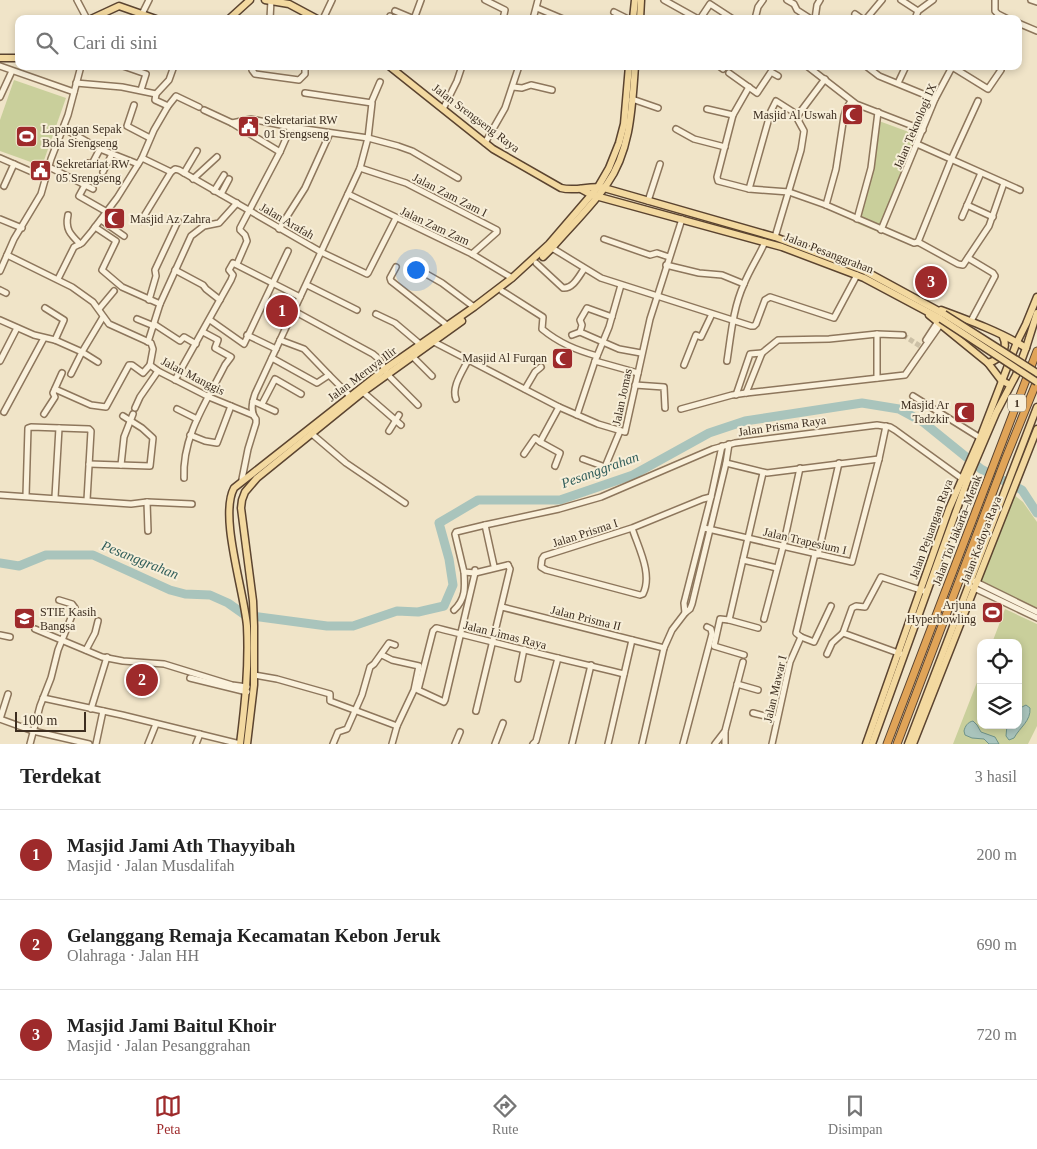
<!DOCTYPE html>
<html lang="id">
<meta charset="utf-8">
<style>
body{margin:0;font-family:Georgia,serif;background:#f2f2f2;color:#222}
.controls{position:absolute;right:15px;bottom:15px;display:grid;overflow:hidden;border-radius:10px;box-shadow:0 2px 8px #0003}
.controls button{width:45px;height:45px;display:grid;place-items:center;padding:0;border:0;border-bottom:1px solid #e0e0e0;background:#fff;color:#222;font:25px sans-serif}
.scale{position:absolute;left:15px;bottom:12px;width:71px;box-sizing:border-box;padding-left:5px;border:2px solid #3d2e20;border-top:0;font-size:14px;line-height:18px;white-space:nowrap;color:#3d2e20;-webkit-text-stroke:4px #f7eed8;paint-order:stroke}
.you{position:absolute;left:415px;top:269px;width:18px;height:18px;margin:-12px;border:4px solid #fff;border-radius:50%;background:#1a73e8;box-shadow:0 0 0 8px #1a73e833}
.badge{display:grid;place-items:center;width:32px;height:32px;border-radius:50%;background:#9e2a2b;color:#fff;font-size:16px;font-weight:700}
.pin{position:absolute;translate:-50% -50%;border:2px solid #fff;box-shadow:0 1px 5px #0006}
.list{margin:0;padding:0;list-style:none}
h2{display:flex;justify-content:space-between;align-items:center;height:65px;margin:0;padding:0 20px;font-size:21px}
h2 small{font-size:16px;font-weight:400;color:#767676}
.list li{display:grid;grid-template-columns:32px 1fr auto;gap:15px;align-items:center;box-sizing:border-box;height:90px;padding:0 20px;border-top:1px solid #e0e0e0}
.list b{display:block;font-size:19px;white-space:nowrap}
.list p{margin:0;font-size:16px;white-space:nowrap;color:#767676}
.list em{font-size:16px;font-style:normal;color:#767676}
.icon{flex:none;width:28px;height:28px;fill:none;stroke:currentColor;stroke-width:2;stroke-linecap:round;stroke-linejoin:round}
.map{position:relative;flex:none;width:1037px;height:744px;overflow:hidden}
.search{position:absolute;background:#fff;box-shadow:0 2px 8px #0003;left:15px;right:15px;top:15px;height:55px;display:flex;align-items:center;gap:12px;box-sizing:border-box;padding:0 18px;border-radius:10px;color:#767676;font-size:19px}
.sheet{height:335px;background:#fff}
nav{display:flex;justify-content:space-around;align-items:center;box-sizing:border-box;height:70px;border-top:1px solid #e0e0e0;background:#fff;font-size:14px;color:#767676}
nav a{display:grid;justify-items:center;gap:2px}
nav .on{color:#9e2a2b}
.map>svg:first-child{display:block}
.green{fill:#c9cf9b}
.water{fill:#a9c4bc;stroke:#6f938a}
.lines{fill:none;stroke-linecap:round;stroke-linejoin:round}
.river{stroke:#a9c4bc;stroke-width:9}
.minor-tunnel{stroke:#ccc0a6;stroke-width:5;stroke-dasharray:5 2.5;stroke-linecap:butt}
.minor-casing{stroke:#8d765c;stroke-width:8}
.major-casing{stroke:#5b4430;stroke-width:9}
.highway-casing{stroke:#5b4430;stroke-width:9}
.minor{stroke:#faf1dc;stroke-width:5}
.major{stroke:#f3d9a0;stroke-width:6}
.highway{stroke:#e0a458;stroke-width:7}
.major-bridge-casing{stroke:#5b4430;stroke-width:9;stroke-linecap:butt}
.major-bridge{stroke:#f3d9a0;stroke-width:6}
.labels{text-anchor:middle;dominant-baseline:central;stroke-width:4;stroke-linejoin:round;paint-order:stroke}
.shield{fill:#f7eed8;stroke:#756857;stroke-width:1}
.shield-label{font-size:11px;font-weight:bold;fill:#3d2e20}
.poi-label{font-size:12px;fill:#3d2e20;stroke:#f7eed8;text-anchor:start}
.street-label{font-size:12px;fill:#3d2e20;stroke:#f7eed8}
.water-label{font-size:14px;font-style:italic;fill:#2f5d5a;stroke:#f7eed8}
</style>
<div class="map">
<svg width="1037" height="744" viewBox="0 0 1037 744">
<rect width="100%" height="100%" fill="#f0e4c8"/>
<g class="green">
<path d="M14,80L66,98L42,166L0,151V120Z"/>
<path d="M879,121L917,135L878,232L856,223L871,171Z"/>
<path d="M1013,494L1023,502L1037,522V609L981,581Z"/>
<path d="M1005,609L1037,624V726L1028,744H953L981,672V725H1018V643H992Z"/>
</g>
<g class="water">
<path d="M1026,705L1030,708C1031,721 1020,727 1014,738L1009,740L1006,736L1007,725H1018V709Z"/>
<path d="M973,721L977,725L981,732L995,737L999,744H989L984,739L972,738L965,735L964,731C965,726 968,722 973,721Z"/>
</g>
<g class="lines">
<path class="river" d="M0,563L19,566L46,555H93L170,590L185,594L210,595L228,603L245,615L327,626H353L397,611L418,612L444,606L453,585L449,559L439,523L478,500H560L633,475L709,433L745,421L862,403L899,409L923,422L981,469L1022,490L1037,513"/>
<path class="minor-tunnel" d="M903,335L920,346"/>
<defs>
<g id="minor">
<path d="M77,0L87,19"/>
<path d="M485,0L505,10L503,19"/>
<path d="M664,0L698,19"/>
<path d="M787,0L794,4L797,10L811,19"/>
<path d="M901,0L918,11"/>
<path d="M995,0V11L998,14L1008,19"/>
<path d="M1031,0L1037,2"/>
<path d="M537,8L563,19"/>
<path d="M395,11L414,19"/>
<path d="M614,12L628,19"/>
<path d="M142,14L149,0"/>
<path d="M855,14L862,19"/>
<path d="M270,19L271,0"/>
<path d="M323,19L332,0"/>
<path d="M389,19L390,16"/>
<path d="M414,19L421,0"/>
<path d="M533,19L538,0"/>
<path d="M700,19L710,4L733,19"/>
<path d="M755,19L758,7L763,0"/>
<path d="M815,19L817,5L820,0"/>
<path d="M866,19L882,0"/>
<path d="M915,19L918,11L933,0"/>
<path d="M1018,23L1037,31"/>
<path d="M0,66L74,92"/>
<path d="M123,66L146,74L141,90"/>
<path d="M252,66V70L255,74L299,80L305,74V66"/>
<path d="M719,66L723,69"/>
<path d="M807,66L856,104L923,130"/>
<path d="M866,66L879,76L935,99"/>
<path d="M729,73L757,93L771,72L778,76"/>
<path d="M76,83L122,87L156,94L169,80L174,66"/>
<path d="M898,83L906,66"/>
<path d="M513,87L522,88L531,85L552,90"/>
<path d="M156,94L155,100L168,106"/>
<path d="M0,97L12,71"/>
<path d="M632,99L658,108"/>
<path d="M371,103L380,82"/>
<path d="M134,105L127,126L150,138"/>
<path d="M443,109L457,81L462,66"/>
<path d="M707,109L733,115L717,177L718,181L749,189L789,192L826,205L914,243L918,242"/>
<path d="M204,110L232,123L280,152"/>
<path d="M733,115L749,87"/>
<path d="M232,123L251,119L291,127L368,138L398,146L412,151L458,178"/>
<path d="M63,128L100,149L138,164"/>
<path d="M676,129L694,139L725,147"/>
<path d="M485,143L505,108L519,66"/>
<path d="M917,144L1020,190"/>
<path d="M0,158L46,178"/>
<path d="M142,158L171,172L175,169L179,170L321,252L367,274L368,273L396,218"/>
<path d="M87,163L92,164L100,149"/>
<path d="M49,167L93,189"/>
<path d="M360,168L406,183L497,230V232L472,254"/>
<path d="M103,172L112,154"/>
<path d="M184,173L197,151"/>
<path d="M193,179L217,157"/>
<path d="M85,185L79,196L107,212"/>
<path d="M4,186L14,164"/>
<path d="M749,189L771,111L776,101L798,115"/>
<path d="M214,191L224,175"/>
<path d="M221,194L229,179"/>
<path d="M348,194L472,254L512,278"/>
<path d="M648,201L660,164"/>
<path d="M826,205L836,169L844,116L846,109L851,101"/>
<path d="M967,205L993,217"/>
<path d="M68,215C65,229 70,234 80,244"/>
<path d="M962,217L981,173"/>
<path d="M0,219L22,228"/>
<path d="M857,219L871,168L878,112"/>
<path d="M101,220L124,236"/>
<path d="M141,221L171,172"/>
<path d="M95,227L116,241L102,270L122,287L160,304"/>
<path d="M279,229L305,188L330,133"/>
<path d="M881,230L935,99L951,69L954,68L988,89L1001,70L997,66"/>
<path d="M775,237L801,150L804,131L798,120V115L825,79"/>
<path d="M604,239L650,255L657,253L669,257"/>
<path d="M918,242L951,160L978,101"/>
<path d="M918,242L958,264L963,265L989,226L1004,183"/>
<path d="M552,248L601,278L751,326H754L756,324L765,300L770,297L834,318L857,275"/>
<path d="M7,255L72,287L93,302L109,324L151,343L153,349L150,365L158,371L209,397L253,415"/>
<path d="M968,258L993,273L995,276L971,321"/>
<path d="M536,263L563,288C573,289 579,276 584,269"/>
<path d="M237,264L247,241L245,235L240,230V228L280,152L291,127"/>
<path d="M666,265L699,273L722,275L744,284"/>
<path d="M396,267L390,278L391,281L448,326"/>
<path d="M175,270L203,285L206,289L220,300"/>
<path d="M0,271L14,239L41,194L51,159L68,115L81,66"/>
<path d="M421,271L442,283L474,307"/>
<path d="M58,279L74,247L82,243L92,231L117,198L142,158L154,130L168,106L176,96L199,107"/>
<path d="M307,285L357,310"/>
<path d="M0,290L6,293"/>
<path d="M502,291L543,317L542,329C559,343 576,350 597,356"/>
<path d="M149,300L156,276L155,270L178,221"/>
<path d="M45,308L64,320L55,340"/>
<path d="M99,309L114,291"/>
<path d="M294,311L373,354L380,360L387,374L418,405"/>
<path d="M376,314L395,323L421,345"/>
<path d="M137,319L154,326"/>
<path d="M0,320L34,335L55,340L82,352L98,362"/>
<path d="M210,320L244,344L288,251"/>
<path d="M154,324L180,341L184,337L196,344"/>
<path d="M580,332L582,325L580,320L587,308L612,317"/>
<path d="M877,334V378"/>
<path d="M247,335L276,349"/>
<path d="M572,335L580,332L619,349L641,353"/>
<path d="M280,340L304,349L329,375"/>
<path d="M926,340L937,323"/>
<path d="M148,342L160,304L191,236L204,226L219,223L237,203"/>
<path d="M434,342L559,407L598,424L625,432L650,319L682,219"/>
<path d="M413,357L432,376"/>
<path d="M272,358L317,383L329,375L350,396"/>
<path d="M0,361L17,328"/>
<path d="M595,361L638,373"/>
<path d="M727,361C731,335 733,308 744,284C750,269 759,256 765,242"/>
<path d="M684,365L696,335L701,337L712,314"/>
<path d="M71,374L82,352L103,317"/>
<path d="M175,380L231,280L233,275L229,270L233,263L300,297"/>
<path d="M635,385L664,387L665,408"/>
<path d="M55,389L91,405L106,407L129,365H132L143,373L150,365"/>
<path d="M525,389L535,372L541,367"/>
<path d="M363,392L401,425"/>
<path d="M746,393L762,353L778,340L829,339L877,334L903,335"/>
<path d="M736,395L750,354L762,353"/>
<path d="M913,396L982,439"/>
<path d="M456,399C451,387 463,371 468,360"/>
<path d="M253,401L275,411"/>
<path d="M262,404L275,379L301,394"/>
<path d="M135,408L140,397L158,371"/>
<path d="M177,409L197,419"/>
<path d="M681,409L732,395L746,393L905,375L940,325"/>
<path d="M4,412L44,338"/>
<path d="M44,414L55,397L53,393L62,373"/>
<path d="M577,415L595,361L609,327L621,285"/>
<path d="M389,431L399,415"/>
<path d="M312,434L346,463L405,503"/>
<path d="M190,435L205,441L217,443L231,406"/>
<path d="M540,442L560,453L555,466"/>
<path d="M524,454L535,438L540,442L559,407"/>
<path d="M583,459L605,467L620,431"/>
<path d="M726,463L767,473L879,459"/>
<path d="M89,464L150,466L153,438L142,428L123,416"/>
<path d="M121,465L124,437L133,414"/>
<path d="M184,478C182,436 207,401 225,365L231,357L215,348L218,340L203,332"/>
<path d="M242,479L248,449L256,423V419C250,412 252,403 255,394L360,168L368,138L372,103L305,93"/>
<path d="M0,495L131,504L147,502L192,504"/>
<path d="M26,496L28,428L31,427L89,429L91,431L87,500"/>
<path d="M55,497L59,428"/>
<path d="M147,502L148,531"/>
<path d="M485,525L559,509L601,497L713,449L735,443L877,425L890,427L895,430L964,480"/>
<path d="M632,528C638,547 653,574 643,594L640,595L546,570L541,567L542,559L544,556L632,528L703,499L711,497"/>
<path d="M704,528L852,562L879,459L886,426"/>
<path d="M818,555L839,463"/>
<path d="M743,560L777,568"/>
<path d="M494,566L485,525L456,532L455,534L464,572L475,573L508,565"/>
<path d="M475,570V573L445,700L444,702L418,690L433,631L436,628H437C499,644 562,659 624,674"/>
<path d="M974,581L1037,612"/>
<path d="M972,587L1037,618"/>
<path d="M502,607L664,648"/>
<path d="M454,610C466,599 465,587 464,572"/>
<path d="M685,613L684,603L711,497L722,446"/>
<path d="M764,619L783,547L800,468"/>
<path d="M729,620L763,473"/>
<path d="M35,629L102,657L123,661L164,664L232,685L247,687"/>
<path d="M0,635L10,637"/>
<path d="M801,637L796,633L815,554"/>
<path d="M801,637L814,642L831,606"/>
<path d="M86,650L95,633L98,621"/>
<path d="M827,654L832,643L843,633"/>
<path d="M901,654L843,633L852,608L856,606L865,607L881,577L924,591"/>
<path d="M382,655L392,660L419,666L414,690L397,726L392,744"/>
<path d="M744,655L714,646L720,619L729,620L758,628"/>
<path d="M254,675L277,679L330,694V701L397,726"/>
<path d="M190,678L247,692"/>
<path d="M518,679L524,649"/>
<path d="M737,684L758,690"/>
<path d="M43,698L122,715L240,744"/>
<path d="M91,709L107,657"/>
<path d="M476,711L510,569L508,565"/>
<path d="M753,713L777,719"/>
<path d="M0,719L33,731L89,744"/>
<path d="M0,719L8,694"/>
<path d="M725,732V744"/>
<path d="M30,744L40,706L51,678L58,650L75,608L72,604L59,600"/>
<path d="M96,744L103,711"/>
<path d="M148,744L156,724"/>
<path d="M196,744L200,734"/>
<path d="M333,744L338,732L347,729L362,695L370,667L374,664L389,643L395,645"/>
<path d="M455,744L460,732"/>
<path d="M495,744L503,723"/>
<path d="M533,744L536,741L558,658"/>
<path d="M572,744L591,665"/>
<path d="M608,744L632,640"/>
<path d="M642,744L664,648L672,630L685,613L690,609L692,604L726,463L729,444"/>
<path d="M683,744L712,634L711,629L707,627"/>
<path d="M715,744L725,731L743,662"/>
<path d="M772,744L790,662L801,637"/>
</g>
<g id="major">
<path d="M265,0L289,4L317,19"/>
<path d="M91,19L119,6L156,19"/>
<path d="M229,19L250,0"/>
<path d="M633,19L635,0"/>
<path d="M640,19L641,0"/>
<path d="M0,58H19"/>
<path d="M389,66L493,149L561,188C576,192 590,185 604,188L775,237L865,271L944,314"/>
<path d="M581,189L592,195L782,247L864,278L941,319"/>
<path d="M543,257L552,248C569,228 593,205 607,184C631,150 632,106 635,66"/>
<path d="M941,310C968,320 1003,333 1026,348"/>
<path d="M929,315L988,363L1001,380L1010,385"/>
<path d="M988,363C999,360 1009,349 1003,337"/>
<path d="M240,744C245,704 249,666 247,626C244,591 219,516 234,488L385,369L474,307L512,278L549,244L598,187L609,168L619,143L624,124L629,66"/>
<path d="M247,744L254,685V626L253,601L241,508L242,500L245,492L257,478L363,392L462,321"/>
<path d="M866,744L949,509L980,438L1017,342L1026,324L1037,297"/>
<path d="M872,744L967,481L996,413L1016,375L1026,348L1037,313"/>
<path d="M908,744L1037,407"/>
<path d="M913,744L1037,429"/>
</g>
<g id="highway">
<path d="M887,744L1037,351"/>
<path d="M897,744L1005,460L1037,381"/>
</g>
</defs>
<use href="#minor" class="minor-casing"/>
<use href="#major" class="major-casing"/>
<use href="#highway" class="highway-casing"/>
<use href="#minor" class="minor"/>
<use href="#major" class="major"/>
<use href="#highway" class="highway"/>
<defs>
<g id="major-bridge">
<path d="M944,314L1037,373"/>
<path d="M941,319L1037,382"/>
</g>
</defs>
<use href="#major-bridge" class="major-bridge-casing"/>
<use href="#major-bridge" class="major-bridge"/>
</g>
<defs>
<symbol id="mosque-square" viewBox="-11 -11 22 22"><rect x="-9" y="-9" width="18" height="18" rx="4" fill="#9e2a2b" stroke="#f7eed8"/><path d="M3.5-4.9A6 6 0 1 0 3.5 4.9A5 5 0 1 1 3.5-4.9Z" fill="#fff"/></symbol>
<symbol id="civic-square" viewBox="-11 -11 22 22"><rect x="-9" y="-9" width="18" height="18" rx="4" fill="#9e2a2b" stroke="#f7eed8"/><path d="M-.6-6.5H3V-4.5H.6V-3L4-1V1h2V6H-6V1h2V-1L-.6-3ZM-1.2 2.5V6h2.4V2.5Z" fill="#fff"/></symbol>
<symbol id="stadium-square" viewBox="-11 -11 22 22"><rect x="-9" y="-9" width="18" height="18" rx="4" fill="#9e2a2b" stroke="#f7eed8"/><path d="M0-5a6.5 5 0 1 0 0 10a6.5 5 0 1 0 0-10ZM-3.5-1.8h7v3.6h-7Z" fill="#fff"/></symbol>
<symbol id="university-square" viewBox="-11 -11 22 22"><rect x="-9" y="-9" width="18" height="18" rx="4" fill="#9e2a2b" stroke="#f7eed8"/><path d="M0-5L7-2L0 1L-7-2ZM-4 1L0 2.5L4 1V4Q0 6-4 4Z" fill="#fff"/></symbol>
</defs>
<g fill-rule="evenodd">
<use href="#mosque-square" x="840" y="102" width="25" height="25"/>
<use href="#civic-square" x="236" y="114" width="25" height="25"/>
<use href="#stadium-square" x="14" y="124" width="25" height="25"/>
<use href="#civic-square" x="28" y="158" width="25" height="25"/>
<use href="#mosque-square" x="102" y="206" width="25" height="25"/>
<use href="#mosque-square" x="550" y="346" width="25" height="25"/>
<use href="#mosque-square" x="952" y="400" width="25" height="25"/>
<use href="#stadium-square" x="980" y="600" width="25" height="25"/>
<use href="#university-square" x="12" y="606" width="25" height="25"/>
</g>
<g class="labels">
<rect class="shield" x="1008" y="394.5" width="18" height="17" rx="4"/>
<g class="shield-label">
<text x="1017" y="403">1</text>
</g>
<g class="poi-label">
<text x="837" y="115" text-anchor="end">Masjid Al Uswah</text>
<text x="264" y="120">Sekretariat RW<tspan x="264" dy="14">01 Srengseng</tspan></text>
<text x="42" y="129">Lapangan Sepak<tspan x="42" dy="14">Bola Srengseng</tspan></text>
<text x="56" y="164">Sekretariat RW<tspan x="56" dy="14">05 Srengseng</tspan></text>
<text x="130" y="219">Masjid Az Zahra</text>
<text x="547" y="358" text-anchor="end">Masjid Al Furqan</text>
<text x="949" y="405" text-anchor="end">Masjid Ar<tspan x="949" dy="14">Tadzkir</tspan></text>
<text x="976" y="605" text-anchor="end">Arjuna<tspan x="976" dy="14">Hyperbowling</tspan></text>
<text x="40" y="612">STIE Kasih<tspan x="40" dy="14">Bangsa</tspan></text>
</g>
<g class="street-label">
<text transform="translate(476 118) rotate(37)">Jalan Srengseng Raya</text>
<text transform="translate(915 126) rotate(-67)">Jalan Teknologi IX</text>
<text transform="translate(450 195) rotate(27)">Jalan Zam Zam I</text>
<text transform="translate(287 221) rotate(30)">Jalan Arafah</text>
<text transform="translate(435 226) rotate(25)">Jalan Zam Zam</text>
<text transform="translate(829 253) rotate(21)">Jalan Pesanggrahan</text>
<text transform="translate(362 374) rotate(-37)">Jalan Meruya Ilir</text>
<text transform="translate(193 376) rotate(27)">Jalan Manggis</text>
<text transform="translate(622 397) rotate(-78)">Jalan Jomas</text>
<text transform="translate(782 426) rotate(-8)">Jalan Prisma Raya</text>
<text transform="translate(931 529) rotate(-70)">Jalan Pejuangan Raya</text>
<text transform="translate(957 530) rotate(-69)">Jalan Tol Jakarta–Merak</text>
<text transform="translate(585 533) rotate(-18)">Jalan Prisma I</text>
<text transform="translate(981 540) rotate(-69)">Jalan Kedoya Raya</text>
<text transform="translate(805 541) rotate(13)">Jalan Trapesium I</text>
<text transform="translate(586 618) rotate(14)">Jalan Prisma II</text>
<text transform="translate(505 635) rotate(14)">Jalan Limas Raya</text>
<text transform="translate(775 689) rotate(-77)">Jalan Mawar I</text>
</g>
<g class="water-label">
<text transform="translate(600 470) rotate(-20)">Pesanggrahan</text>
<text transform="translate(140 560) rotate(22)">Pesanggrahan</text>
</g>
</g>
</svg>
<div class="controls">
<button><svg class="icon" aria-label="locate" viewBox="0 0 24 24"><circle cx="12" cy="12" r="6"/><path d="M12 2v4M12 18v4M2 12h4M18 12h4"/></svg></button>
<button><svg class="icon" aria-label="layers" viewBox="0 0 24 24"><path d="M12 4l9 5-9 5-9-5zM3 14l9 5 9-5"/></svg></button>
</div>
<div class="scale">100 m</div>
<div class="you"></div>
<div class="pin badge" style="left:282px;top:311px">1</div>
<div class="pin badge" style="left:142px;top:680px">2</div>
<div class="pin badge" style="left:931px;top:282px">3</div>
<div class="search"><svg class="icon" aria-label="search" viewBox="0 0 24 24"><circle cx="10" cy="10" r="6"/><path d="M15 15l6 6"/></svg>Cari di sini</div>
</div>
<section class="sheet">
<h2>Terdekat<small>3 hasil</small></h2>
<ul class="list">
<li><span class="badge">1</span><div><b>Masjid Jami Ath Thayyibah</b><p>Masjid · Jalan Musdalifah</p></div><em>200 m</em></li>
<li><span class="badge">2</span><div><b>Gelanggang Remaja Kecamatan Kebon Jeruk</b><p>Olahraga · Jalan HH</p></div><em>690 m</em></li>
<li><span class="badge">3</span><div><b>Masjid Jami Baitul Khoir</b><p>Masjid · Jalan Pesanggrahan</p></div><em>720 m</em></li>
</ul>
</section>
<nav>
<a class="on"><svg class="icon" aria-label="map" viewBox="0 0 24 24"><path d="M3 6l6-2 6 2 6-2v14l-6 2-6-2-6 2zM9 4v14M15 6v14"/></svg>Peta</a>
<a><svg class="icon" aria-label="directions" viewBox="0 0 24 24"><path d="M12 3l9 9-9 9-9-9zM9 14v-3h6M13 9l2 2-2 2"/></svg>Rute</a>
<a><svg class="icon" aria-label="saved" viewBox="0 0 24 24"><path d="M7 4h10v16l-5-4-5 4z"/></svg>Disimpan</a>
</nav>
